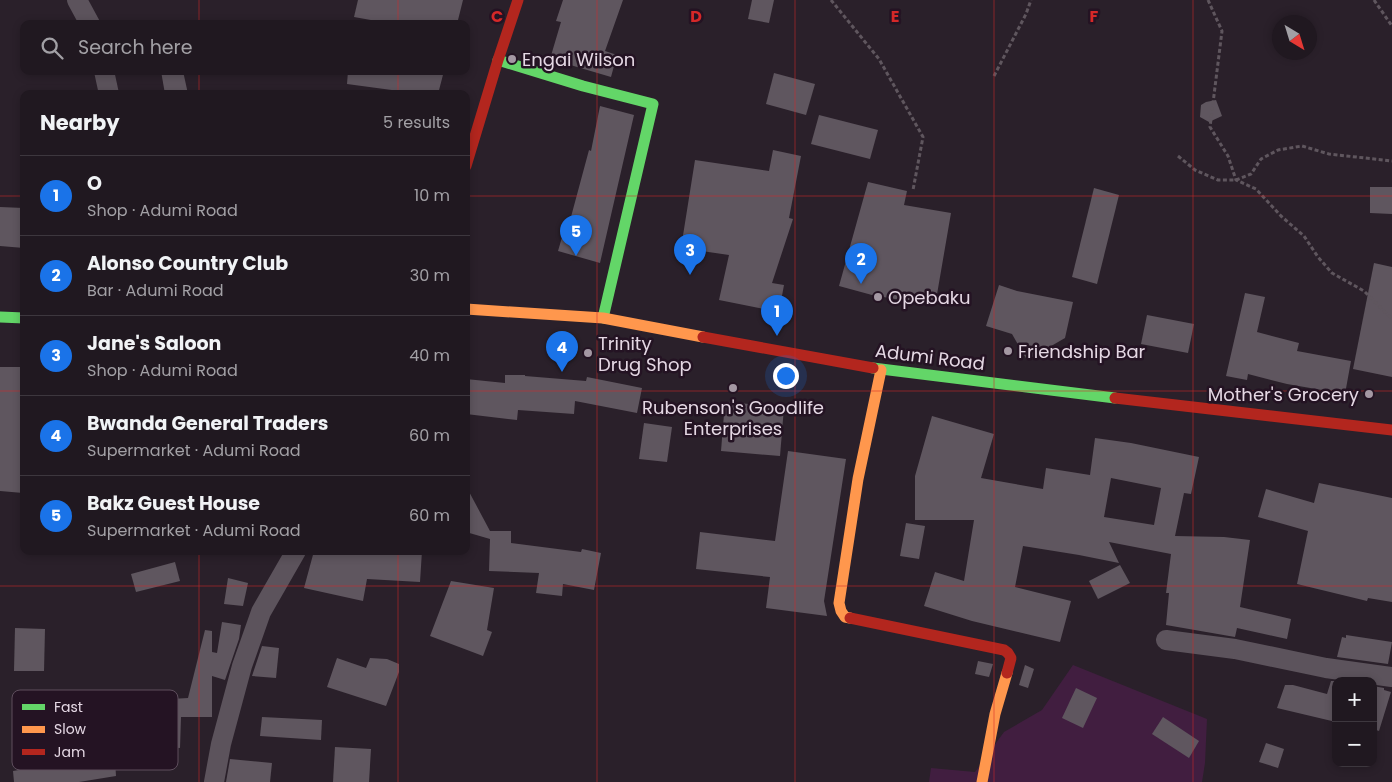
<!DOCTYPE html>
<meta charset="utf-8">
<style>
body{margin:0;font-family:Poppins,sans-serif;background:#2d252d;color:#f1f3f6}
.controls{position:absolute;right:15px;bottom:15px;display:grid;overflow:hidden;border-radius:10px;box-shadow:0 2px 8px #0003}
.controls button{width:45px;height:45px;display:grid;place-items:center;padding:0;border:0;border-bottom:1px solid #3d373e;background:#201820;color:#f1f3f6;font:25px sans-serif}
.compass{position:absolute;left:1272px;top:15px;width:45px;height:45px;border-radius:50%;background:#201820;box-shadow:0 2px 8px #0003;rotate:142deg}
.you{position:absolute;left:785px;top:375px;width:18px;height:18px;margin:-12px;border:4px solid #fff;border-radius:50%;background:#1a73e8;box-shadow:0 0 0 8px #1a73e833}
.badge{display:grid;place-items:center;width:32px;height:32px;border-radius:50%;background:#1a73e8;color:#fff;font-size:16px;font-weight:700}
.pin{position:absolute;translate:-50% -41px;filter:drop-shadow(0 1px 2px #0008)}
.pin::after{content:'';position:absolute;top:26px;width:18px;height:15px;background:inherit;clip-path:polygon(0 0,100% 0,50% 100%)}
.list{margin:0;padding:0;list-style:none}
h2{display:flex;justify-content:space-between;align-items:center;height:65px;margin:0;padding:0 20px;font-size:21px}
h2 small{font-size:16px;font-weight:400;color:#a2a0a5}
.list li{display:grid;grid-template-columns:32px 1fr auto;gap:15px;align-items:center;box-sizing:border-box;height:80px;padding:0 20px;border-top:1px solid #3d373e}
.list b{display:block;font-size:19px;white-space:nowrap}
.list p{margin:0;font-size:16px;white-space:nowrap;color:#a2a0a5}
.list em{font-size:16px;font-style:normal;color:#a2a0a5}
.icon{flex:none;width:28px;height:28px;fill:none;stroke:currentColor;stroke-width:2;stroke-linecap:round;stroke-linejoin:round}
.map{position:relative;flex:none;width:1392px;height:782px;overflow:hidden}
.search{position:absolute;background:#201820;box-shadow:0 2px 8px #0003;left:20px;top:20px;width:450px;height:55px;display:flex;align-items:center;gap:12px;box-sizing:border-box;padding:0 18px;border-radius:10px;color:#a2a0a5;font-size:19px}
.panel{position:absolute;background:#201820;box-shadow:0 2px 8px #0003;left:20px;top:90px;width:450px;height:465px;border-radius:10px}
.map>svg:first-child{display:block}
.green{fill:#411e40}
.building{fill:#5f565f;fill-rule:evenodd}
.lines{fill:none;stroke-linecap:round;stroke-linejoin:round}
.path{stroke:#5f565e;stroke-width:3;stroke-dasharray:4 2.5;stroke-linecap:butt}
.street{stroke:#5c535c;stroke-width:20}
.fast{stroke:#63d668;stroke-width:11}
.slow{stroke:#ff974d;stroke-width:11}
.jam{stroke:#b3261e;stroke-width:11}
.grid{fill:none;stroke:#d62828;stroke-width:1;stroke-opacity:0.55}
.poi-dot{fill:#a498a3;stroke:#241323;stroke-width:2}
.labels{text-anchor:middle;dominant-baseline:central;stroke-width:5;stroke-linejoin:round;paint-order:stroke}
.poi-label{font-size:18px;fill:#e5d8e4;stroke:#241323;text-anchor:start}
.street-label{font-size:18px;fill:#e5d8e4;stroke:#241323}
.key{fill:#241323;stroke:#5e4e5d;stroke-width:1}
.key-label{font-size:14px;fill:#e5d8e4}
.grid-label{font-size:16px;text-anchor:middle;font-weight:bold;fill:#d62828;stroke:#241323;stroke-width:5;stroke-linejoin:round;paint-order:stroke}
</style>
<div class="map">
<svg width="1392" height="782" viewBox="0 0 1392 782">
<rect width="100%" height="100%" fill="#2a202a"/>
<path class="green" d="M1073,665L1207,719L1205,763L1202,782H929L931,768L975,772L1004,732L1042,710Z"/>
<g class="building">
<path d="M358,0H463L457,24H393L354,17Z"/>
<path d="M563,0H623L605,51L617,55L611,77L550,59L561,22L556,21Z"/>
<path d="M752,0H774L769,23L748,19Z"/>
<path d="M161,71H183L188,94H165Z"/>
<path d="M348,71H444L438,94H399V91L347,84Z"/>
<path d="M774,73L815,84L806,115L766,104Z"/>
<path d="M1216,100L1222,116L1209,122L1200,117L1201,105L1206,102Z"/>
<path d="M600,106L634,115L600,263L558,251L565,227L568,228L589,150L591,151Z"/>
<path d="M819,115L878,130L870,159L811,144Z"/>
<path d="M773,150L801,156L789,218L793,219L772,283L784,285L779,312L719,300L729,255L681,248L695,160L769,171Z"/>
<path d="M868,182L907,191L904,205L951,213L935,306L872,295L839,286Z"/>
<path d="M1370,187H1392V214L1370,213Z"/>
<path d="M1094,188L1119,195L1097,284L1072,277Z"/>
<path d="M0,207L24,208V248L0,246Z"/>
<path d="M1374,263L1392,267V377L1353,369Z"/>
<path d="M999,285L1017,291L1073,302L1065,338L1027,360L1012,334L986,326Z"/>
<path d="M1245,293L1265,297L1257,332L1299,343L1297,351L1351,361L1345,394L1287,384L1248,374L1247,380L1226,376Z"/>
<path d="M1147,315L1194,324L1188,353L1141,344Z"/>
<path d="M0,367H24L23,493L0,491Z"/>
<path d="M505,375H525V376L586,381L587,377L642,388L637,413L575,401L574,414L518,410L517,420L466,414V379L505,383Z"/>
<path d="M725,402L784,407L780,456L721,451Z"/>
<path d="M932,416L994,434L981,478L1043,489L1046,468L1090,475L1095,438L1131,443L1199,457L1191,494L1184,493L1175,536L1224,537L1250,540L1240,607L1291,619L1287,639L1237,628L1235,637L1166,625L1169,593H1166L1171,554L1109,542L1119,563L1079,555L1023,546L1015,587L1071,601L1060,642L972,621L924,606L935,572L964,581L974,520H915V476ZM1111,478L1161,488L1154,525L1104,517Z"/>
<path d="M644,423L672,427L667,462L639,459Z"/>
<path d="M788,451L846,459L824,601L827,616L766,608L770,577L696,569L700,532L775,541Z"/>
<path d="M1319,483L1392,498V602L1368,598L1367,601L1297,584L1308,531L1258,517L1266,489L1314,503Z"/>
<path d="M466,486L490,531H511V543L581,552L582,549L601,553L594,590L563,584L562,596L536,593L539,573L489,571L490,539L466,532Z"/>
<path d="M906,523L925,526L919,559L900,556Z"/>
<path d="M314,551H422L420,582L367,579L363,601L304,588Z"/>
<path d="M175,562L180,581L136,592L131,574Z"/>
<path d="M1120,565L1130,583L1098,599L1089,581Z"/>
<path d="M228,578L248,583L243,606L224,604Z"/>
<path d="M451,581L494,588L487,630L492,632L483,656L430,636Z"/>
<path d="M222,622L241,625L239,639L225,680L212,676V717H181L180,748L138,745L136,701L188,698L205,630L212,631V652L217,653Z"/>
<path d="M15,628L45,629L44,671H14Z"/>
<path d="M1346,635L1392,642L1388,664L1337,657L1342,637L1346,638Z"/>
<path d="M262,646L279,648L276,678L252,676Z"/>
<path d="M337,658L366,668L370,658L387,659L399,664V672L386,706L327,687Z"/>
<path d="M978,661L993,664L989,677L975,674Z"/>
<path d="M1025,665L1034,669L1028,688L1019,685Z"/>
<path d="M1331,681H1336V722L1277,708L1285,685H1293L1327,694Z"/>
<path d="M1373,686L1384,688V690L1391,692L1379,731L1373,729Z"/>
<path d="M1076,688L1097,698L1083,728L1062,718Z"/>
<path d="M262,717L322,720L321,740L260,736Z"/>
<path d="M1163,717L1199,741L1189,758L1152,734Z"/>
<path d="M87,726V729L137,728L138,758L115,759L116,776L79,782H14L13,771L66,762L64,727Z"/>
<path d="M1266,743L1284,749L1278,768L1259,762Z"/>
<path d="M335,747L371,749L369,782H333Z"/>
<path d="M230,759L272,763L270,782H226Z"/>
</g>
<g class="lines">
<g class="path">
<path d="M831,0L879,59L923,137L913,190"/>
<path d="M1208,0L1222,31L1210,127L1228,156L1236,180L1256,189L1281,216L1304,236L1318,257L1332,273L1364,291L1392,319"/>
<path d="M1374,0L1392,26"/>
<path d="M994,76L1026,14L1031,0"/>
<path d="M1178,156L1195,170L1218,180H1236L1251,174L1261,159L1278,150L1302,146L1329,154L1392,161"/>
</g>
<g class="street">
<path d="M77,0L90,24"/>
<path d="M104,71L109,94"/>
<path d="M1166,640L1235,649L1326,668L1392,677"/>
<path d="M214,782L221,744L242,666L261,612L296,551"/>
</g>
<g class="fast">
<path d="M498,60L583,86L653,104L603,318"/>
<path d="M0,317L24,318"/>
<path d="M873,368L1115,398"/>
</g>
<g class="slow">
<path d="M466,309L603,318L703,337"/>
<path d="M850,618L845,617L841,611L839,603L858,479L881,370"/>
<path d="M982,782L995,714L1007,673"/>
</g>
<g class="jam">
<path d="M466,166L498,60L518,0"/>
<path d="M703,337L873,368"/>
<path d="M1115,398L1392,430"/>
<path d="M850,618L1004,650L1008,653L1011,658L1007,673"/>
</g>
</g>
<path class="grid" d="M199,0V24M398,0V24M597,0V782M795,0V782M994,0V782M1193,0V782M199,71V94M398,71V94M0,196H24M466,196H1392M0,391H24M466,391H1392M199,551V782M398,551V782M0,586H1392"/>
<g class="poi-dot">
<circle cx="512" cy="59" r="5"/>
<circle cx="878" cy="297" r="5"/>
<circle cx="1008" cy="351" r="5"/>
<circle cx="588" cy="353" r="5"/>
<circle cx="733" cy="388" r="5"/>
<circle cx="1369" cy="394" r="5"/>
</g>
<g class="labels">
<g class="poi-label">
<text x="522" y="59">Engai Wilson</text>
<text x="888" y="297">Opebaku</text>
<text x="598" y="343">Trinity<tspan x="598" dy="21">Drug Shop</tspan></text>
<text x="1018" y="351">Friendship Bar</text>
<text x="1359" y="394" text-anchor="end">Mother's Grocery</text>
<text x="733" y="407" text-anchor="middle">Rubenson's Goodlife<tspan x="733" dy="21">Enterprises</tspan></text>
</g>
<g class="street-label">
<text transform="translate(930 357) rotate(7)">Adumi Road</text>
</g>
</g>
<rect x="12" y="690" width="166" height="80" rx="8" class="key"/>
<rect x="22" y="704" width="23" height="6" fill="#63d668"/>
<rect x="22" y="726" width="23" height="7" fill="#ff974d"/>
<rect x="22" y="749" width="23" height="6" fill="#b3261e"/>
<g class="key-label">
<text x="54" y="712">Fast</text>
<text x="54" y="734">Slow</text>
<text x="54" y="757">Jam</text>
</g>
<g class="grid-label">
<text x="497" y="22">C</text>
<text x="696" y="22">D</text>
<text x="895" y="22">E</text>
<text x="1094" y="22">F</text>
</g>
</svg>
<div class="controls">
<button>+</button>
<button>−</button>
</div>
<svg class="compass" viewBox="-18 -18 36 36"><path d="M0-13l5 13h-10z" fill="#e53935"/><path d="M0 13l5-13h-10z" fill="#a2a0a5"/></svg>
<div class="you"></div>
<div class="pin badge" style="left:777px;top:336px">1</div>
<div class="pin badge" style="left:861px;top:284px">2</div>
<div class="pin badge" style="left:690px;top:275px">3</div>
<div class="pin badge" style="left:562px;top:372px">4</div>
<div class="pin badge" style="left:576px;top:256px">5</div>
<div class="search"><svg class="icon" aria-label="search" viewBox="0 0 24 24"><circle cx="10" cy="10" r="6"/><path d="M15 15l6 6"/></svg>Search here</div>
<section class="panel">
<h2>Nearby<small>5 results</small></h2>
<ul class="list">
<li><span class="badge">1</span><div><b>O</b><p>Shop · Adumi Road</p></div><em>10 m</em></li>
<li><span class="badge">2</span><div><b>Alonso Country Club</b><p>Bar · Adumi Road</p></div><em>30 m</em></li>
<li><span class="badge">3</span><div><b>Jane's Saloon</b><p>Shop · Adumi Road</p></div><em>40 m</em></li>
<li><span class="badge">4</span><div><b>Bwanda General Traders</b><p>Supermarket · Adumi Road</p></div><em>60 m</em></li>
<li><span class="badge">5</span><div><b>Bakz Guest House</b><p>Supermarket · Adumi Road</p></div><em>60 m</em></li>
</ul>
</section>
</div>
